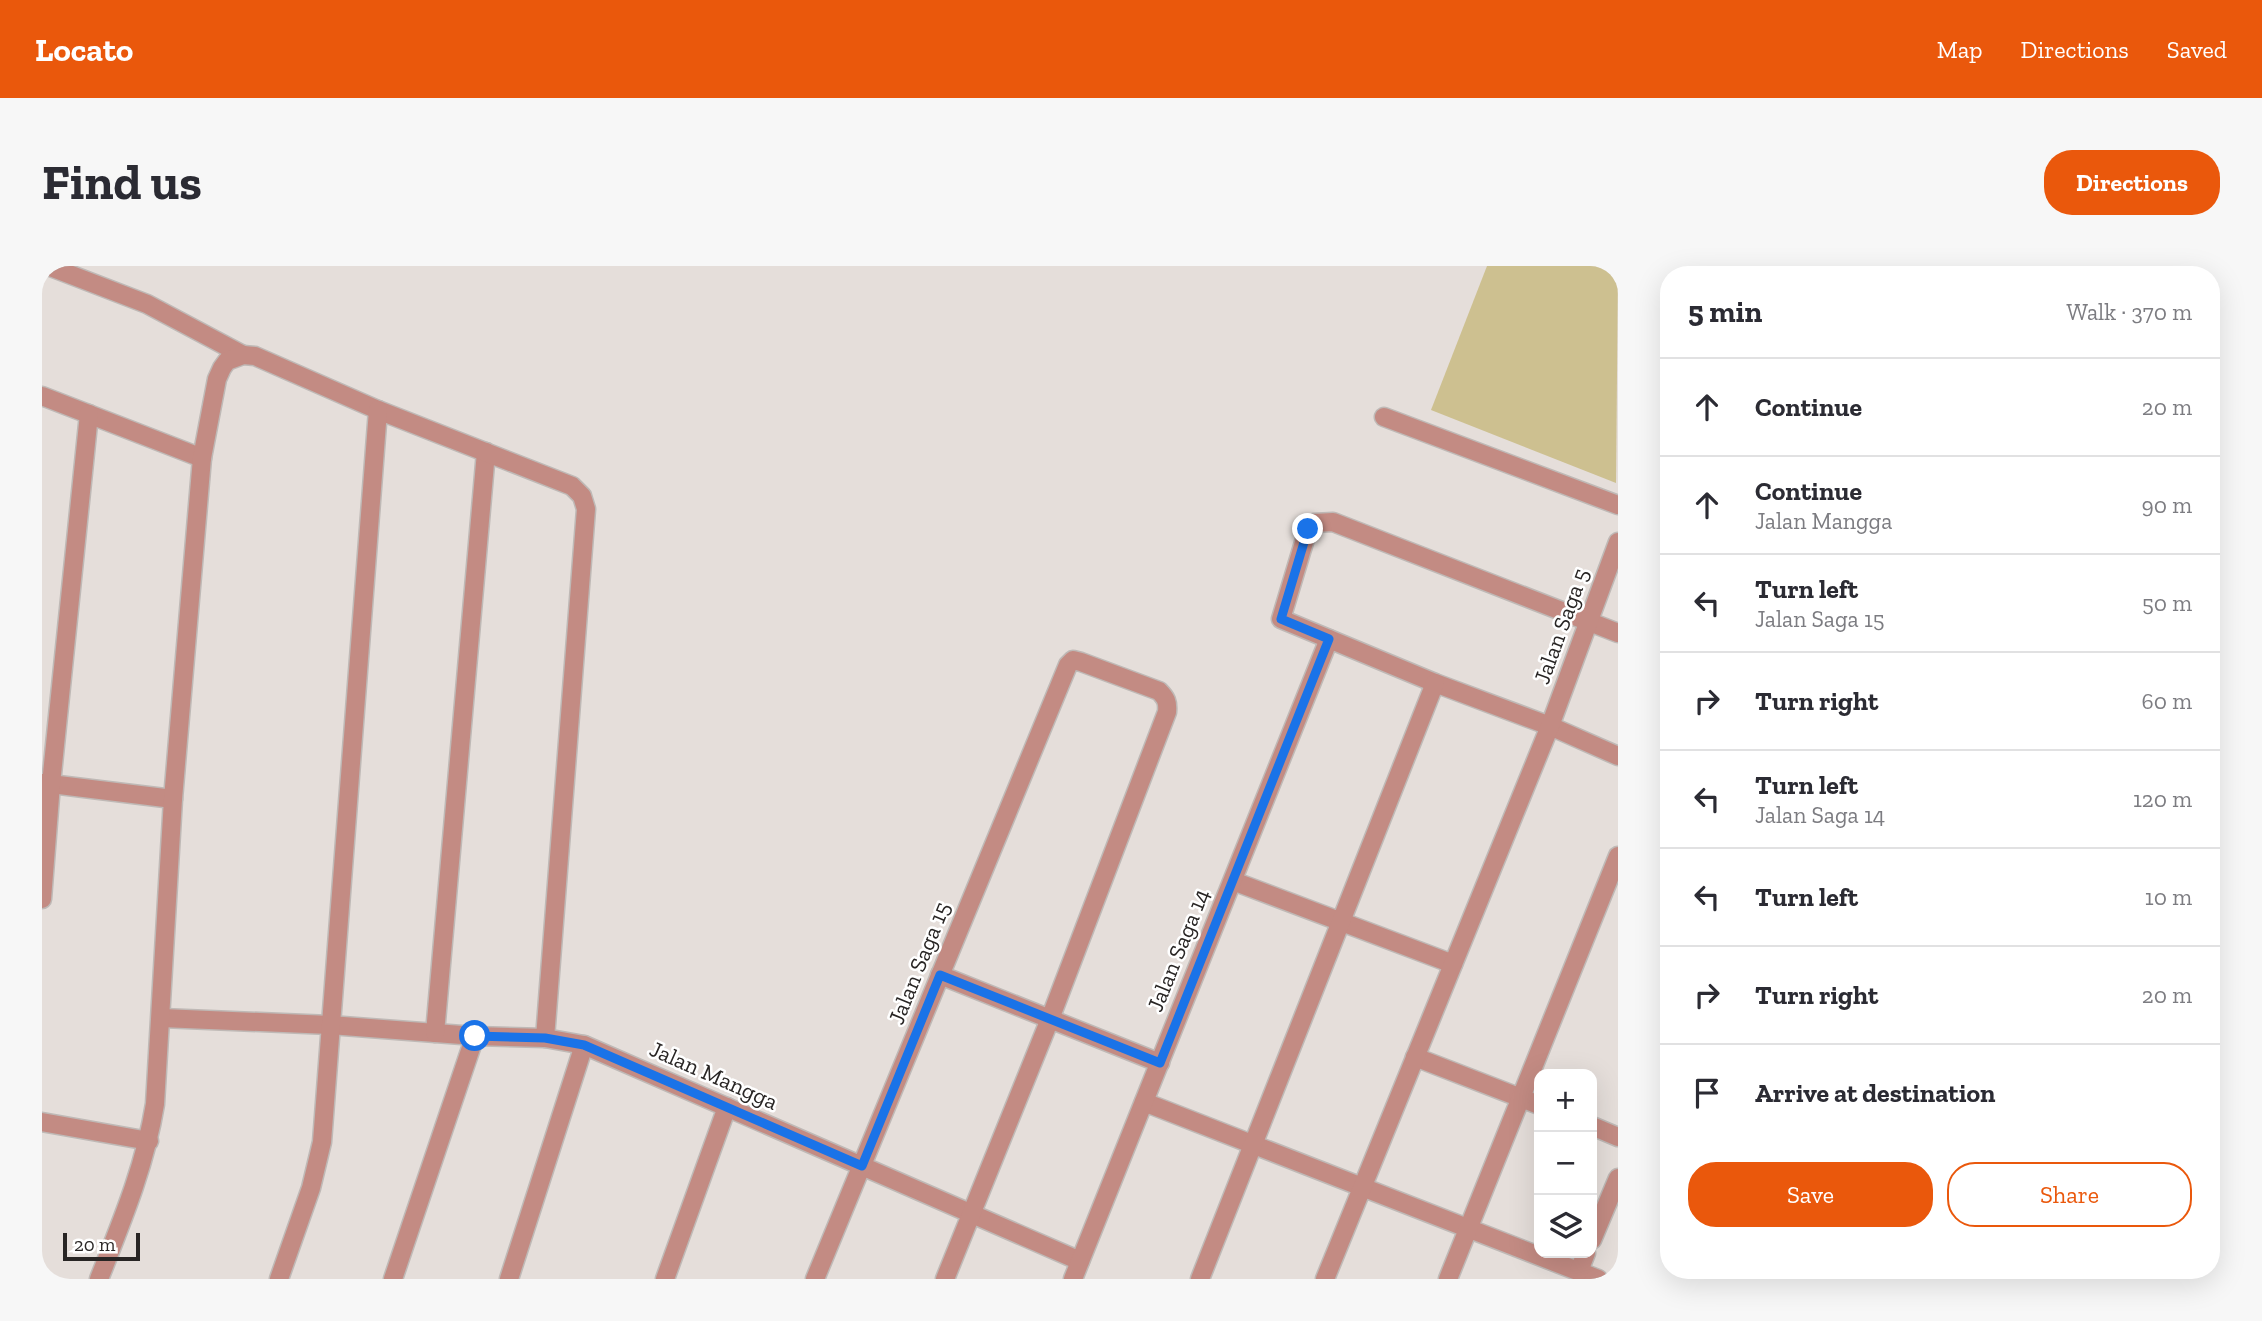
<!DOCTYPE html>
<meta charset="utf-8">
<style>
body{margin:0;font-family:"Zilla Slab",serif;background:#f7f7f7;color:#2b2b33}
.controls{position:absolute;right:21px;bottom:21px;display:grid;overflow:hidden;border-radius:14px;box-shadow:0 7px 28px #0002}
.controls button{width:63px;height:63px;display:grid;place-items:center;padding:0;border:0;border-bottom:2px solid #e1e1e2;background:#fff;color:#2b2b33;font:35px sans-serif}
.scale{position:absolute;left:21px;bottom:18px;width:77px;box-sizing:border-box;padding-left:7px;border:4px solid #282524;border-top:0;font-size:19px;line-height:24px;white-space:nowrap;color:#282524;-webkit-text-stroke:5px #fff;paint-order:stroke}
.stop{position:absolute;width:21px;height:21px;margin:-16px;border:5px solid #1a73e8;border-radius:50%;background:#fff}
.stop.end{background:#1a73e8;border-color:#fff;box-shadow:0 2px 7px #0008}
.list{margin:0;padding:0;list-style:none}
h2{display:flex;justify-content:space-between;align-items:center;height:91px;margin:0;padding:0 28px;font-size:30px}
h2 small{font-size:23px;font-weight:400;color:#7c7c81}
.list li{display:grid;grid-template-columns:46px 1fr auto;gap:21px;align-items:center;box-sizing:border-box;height:98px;padding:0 28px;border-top:2px solid #e1e1e2}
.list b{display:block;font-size:26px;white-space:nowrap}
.list p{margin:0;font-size:23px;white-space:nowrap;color:#7c7c81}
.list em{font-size:23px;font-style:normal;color:#7c7c81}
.actions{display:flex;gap:14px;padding:21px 28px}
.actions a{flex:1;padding:16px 0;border:2px solid #ea580c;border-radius:28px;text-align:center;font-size:24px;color:#ea580c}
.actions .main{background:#ea580c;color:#fff}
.icon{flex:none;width:38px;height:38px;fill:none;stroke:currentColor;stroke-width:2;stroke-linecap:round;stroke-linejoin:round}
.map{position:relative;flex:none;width:1576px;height:1013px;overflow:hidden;border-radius:28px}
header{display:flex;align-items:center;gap:42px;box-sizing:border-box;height:98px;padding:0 35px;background:#ea580c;color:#fff}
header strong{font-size:33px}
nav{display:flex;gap:38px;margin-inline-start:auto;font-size:24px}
.intro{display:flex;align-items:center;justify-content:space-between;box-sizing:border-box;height:168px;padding:0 42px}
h1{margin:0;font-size:49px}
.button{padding:18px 32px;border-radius:28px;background:#ea580c;color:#fff;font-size:24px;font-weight:700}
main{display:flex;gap:42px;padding:0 42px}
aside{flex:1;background:#fff;border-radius:28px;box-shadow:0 7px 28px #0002}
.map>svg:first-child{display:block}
.green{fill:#cdc090}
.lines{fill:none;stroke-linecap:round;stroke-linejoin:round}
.minor-casing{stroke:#bfb9b6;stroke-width:21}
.minor{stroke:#c38b83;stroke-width:18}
.route{stroke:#1a73e8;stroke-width:9}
.labels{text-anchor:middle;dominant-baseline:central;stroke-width:5;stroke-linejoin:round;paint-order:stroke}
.street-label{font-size:23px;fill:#282524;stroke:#fff}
</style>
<header>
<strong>Locato</strong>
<nav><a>Map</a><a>Directions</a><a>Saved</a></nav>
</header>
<div class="intro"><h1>Find us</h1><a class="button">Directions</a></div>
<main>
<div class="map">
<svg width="1576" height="1013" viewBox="0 0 1576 1013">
<rect width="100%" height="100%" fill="#e5deda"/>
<path class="green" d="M1445,0H1576L1574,217L1389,144Z"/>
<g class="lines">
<defs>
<g id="minor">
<path d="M6,0L105,38L201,89"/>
<path d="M0,130L160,192"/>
<path d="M1342,151L1576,239"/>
<path d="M1576,367L1291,256L1272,257L1266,263L1239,353L1393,417L1508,460L1576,490"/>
<path d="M0,517L131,533"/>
<path d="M1191,615L1411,698"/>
<path d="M0,633L9,518L47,148"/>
<path d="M898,709L1118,797"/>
<path d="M120,752L288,759L433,770L503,772L542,779L1038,995"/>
<path d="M393,767L444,186"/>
<path d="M1373,791L1497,839"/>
<path d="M1102,836L1556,1013"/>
<path d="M0,856L107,875"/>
<path d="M1550,860L1576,871"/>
<path d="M1550,974L1576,912"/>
<path d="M1537,1005L1544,987"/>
<path d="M57,1013C80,955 103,900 113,838L131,533L160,192L175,113L180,102L185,95L201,89L213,90L336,144L530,220L540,230L544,243L503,772"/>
<path d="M237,1013L269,922L280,876L336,144"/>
<path d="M351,1013L433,770"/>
<path d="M467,1013L542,779"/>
<path d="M623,1013L685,841"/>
<path d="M773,1013L1026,399L1031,394L1039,396L1117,425C1124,432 1126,436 1125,446L1008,753L903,1013"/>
<path d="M1031,1013L1287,373"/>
<path d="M1158,1013L1393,417"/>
<path d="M1283,1013L1508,460L1576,276"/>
<path d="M1406,1013L1576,590"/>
</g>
</defs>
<use href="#minor" class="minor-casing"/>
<use href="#minor" class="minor"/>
</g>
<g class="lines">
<path class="route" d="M433,770L503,772L542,779L820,900L898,709L1118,797L1287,373L1239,353L1266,263"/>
</g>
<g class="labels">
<g class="street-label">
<text transform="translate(1519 360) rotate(-70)">Jalan Saga 5</text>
<text transform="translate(1136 684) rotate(-68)">Jalan Saga 14</text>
<text transform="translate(877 697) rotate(-68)">Jalan Saga 15</text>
<text transform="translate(672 809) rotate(24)">Jalan Mangga</text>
</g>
</g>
</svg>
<div class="controls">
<button>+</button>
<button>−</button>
<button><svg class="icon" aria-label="layers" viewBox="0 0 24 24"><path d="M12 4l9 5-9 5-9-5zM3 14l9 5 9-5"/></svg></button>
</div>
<div class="scale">20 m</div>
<div class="stop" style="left:433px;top:770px"></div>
<div class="stop end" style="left:1266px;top:263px"></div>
</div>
<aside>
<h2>5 min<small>Walk · 370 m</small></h2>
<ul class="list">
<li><svg class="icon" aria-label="ahead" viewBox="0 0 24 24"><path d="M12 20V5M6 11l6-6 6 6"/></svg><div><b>Continue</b></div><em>20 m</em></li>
<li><svg class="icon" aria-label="ahead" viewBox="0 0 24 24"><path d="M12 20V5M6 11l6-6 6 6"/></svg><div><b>Continue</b><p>Jalan Mangga</p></div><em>90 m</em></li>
<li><svg class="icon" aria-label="left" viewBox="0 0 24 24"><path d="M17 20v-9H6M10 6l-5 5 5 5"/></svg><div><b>Turn left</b><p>Jalan Saga 15</p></div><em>50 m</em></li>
<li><svg class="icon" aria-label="right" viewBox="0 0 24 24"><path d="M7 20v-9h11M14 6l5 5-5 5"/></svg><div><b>Turn right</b></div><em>60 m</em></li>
<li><svg class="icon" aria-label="left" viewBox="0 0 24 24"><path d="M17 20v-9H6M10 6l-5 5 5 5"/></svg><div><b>Turn left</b><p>Jalan Saga 14</p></div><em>120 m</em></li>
<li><svg class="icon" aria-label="left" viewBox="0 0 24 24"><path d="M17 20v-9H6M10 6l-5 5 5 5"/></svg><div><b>Turn left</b></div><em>10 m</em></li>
<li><svg class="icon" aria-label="right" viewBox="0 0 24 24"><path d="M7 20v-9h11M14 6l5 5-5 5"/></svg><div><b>Turn right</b></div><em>20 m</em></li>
<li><svg class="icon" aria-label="arrive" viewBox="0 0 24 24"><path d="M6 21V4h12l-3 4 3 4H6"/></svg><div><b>Arrive at destination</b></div></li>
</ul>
<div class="actions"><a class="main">Save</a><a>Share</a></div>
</aside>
</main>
